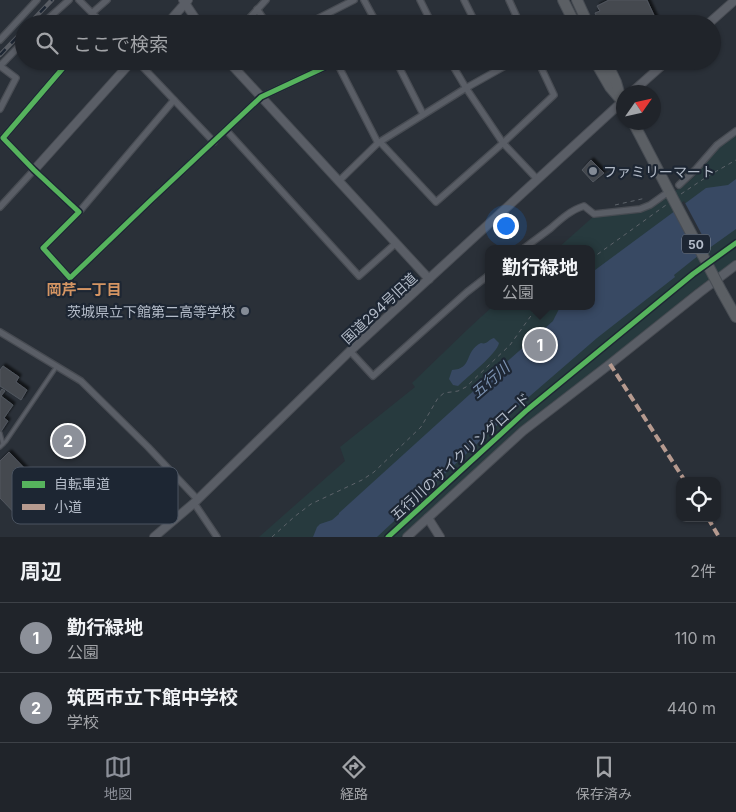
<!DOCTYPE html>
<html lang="ja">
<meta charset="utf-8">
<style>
body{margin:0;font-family:Inter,"Noto Sans JP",sans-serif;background:#2d3036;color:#f1f3f6}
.controls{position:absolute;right:15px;bottom:15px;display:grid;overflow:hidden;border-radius:10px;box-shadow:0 1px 4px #0004}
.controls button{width:45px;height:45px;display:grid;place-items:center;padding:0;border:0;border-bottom:1px solid #3d4147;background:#20242a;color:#f1f3f6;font:25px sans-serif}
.compass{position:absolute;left:616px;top:85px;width:45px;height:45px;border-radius:50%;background:#20242a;box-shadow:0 1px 4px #0004;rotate:56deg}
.you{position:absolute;left:505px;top:225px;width:18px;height:18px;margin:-12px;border:4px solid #fff;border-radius:50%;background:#1a73e8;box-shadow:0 0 0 8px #1a73e833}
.badge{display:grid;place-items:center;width:32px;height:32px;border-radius:50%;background:#8c9099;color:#fff;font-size:16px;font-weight:700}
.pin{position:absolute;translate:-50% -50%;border:2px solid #fff;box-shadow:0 1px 5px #0006}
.popup{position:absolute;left:485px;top:245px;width:110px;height:65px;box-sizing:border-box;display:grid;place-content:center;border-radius:10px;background:#20242a;filter:drop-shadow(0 1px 4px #0005);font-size:16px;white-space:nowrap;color:#a2a4a8}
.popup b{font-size:19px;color:#f1f3f6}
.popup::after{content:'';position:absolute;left:50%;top:100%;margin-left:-10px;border:10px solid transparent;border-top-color:#20242a}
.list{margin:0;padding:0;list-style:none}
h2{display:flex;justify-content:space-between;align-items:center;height:65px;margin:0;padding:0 20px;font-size:21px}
h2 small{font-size:16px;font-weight:400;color:#a2a4a8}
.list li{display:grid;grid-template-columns:32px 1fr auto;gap:15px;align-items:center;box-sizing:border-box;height:70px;padding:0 20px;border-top:1px solid #3d4147}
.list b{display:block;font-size:19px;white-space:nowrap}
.list p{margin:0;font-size:16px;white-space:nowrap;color:#a2a4a8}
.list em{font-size:16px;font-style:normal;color:#a2a4a8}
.icon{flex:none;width:28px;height:28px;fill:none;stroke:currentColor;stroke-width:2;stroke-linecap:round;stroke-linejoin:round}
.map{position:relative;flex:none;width:736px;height:537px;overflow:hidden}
.search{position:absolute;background:#20242a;box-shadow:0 1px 4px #0004;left:15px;right:15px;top:15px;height:55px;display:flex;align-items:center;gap:12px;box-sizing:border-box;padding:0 18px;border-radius:28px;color:#a2a4a8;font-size:19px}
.sheet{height:205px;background:#20242a}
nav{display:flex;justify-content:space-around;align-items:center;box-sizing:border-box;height:70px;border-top:1px solid #3d4147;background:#20242a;font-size:14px;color:#a2a4a8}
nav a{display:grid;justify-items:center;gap:2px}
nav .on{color:#8c9099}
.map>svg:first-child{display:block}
.green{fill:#273a3e}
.water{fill:#384963}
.pier{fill:#2a3038}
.building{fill:#444950;stroke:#52575f;filter:url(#shadow)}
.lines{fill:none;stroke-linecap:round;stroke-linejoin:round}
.service-casing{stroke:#484c53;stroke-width:5.5}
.minor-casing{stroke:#484c53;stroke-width:8}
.tertiary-casing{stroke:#484c53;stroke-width:10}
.trunk-casing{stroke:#474c53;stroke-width:12}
.path{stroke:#5d636a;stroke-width:1;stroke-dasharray:4 4;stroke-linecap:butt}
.service{stroke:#5a5e66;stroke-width:3}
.minor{stroke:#5a5e66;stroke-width:5.5}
.tertiary{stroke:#5a5e66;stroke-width:8}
.trunk{stroke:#5b5f64;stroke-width:10}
.rail-casing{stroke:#595d64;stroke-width:4.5}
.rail{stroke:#1d2633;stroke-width:2.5;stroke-dasharray:8;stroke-linecap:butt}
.trunk-bridge-casing{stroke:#474c53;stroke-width:12;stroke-linecap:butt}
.trunk-bridge{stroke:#5b5f64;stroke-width:10}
.quiet{stroke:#b69a8f;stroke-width:4;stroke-dasharray:8 4;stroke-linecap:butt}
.cycleway-casing{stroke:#1d2633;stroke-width:8}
.cycleway{stroke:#56b35d;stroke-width:5}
.poi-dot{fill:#848b96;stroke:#1d2633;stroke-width:2}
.labels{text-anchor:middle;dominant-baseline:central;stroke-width:4.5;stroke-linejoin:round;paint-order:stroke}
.shield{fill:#1d2633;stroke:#878f9c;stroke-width:1}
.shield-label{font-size:12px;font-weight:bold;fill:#b4bcc9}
.poi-label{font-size:14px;fill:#b4bcc9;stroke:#1d2633;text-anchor:start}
.street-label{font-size:14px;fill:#b4bcc9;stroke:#1d2633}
.neighbourhood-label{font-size:15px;font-weight:bold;fill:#d59563;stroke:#1d2633}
.water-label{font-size:15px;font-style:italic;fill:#7c92b1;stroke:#1d2633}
.key{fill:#1d2633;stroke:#4a5360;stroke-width:1}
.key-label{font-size:14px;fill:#b4bcc9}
</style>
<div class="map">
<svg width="736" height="537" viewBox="0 0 736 537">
<defs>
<filter id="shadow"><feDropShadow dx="2.5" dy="-2.5" stdDeviation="1" flood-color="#0009"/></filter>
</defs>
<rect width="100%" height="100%" fill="#2a3038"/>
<path class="green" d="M736,135V260L696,289L608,361L519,429L401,537H259L345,461L340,447L415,387L412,383L468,329L493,306H591V249H557L594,216L640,213L683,186L695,176L720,147Z"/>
<g class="water">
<path d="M736,179V229L694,259L674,275L675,277L597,338L508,415L377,537H313L317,527L320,524L332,520L339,514V513L469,395L553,321C555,316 558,312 560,306H591V273L706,188L728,185Z"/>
<path d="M494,338L499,343C497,354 467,377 458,386L453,385L449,379L452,370C473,369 464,351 481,343C487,345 489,339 494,338Z"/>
</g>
<path class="pier" d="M684,201L710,250L699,258L673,209Z"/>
<g class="building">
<path d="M609,0H647L658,24H600L595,13L600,11L597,6Z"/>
<path d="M591,160L604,173L593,182L582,170Z"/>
<path d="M3,366L19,377L16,382L27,390L21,400L0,386V370Z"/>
<path d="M2,389L5,391L1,396L13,405L4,418L8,421L0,433V392Z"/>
<path d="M9,452L51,496L23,522L0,498V461Z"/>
</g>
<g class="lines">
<defs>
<g id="service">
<path d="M0,433L3,444"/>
<path d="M0,447L6,441L57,366"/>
</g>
<g id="minor">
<path d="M79,0L103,24"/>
<path d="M364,0L377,24"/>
<path d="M420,0L432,24"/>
<path d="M464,0L476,24"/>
<path d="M509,0L520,24"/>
<path d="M257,9L267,24"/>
<path d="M92,13L107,0"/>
<path d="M42,24L69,0"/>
<path d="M244,24L266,0"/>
<path d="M307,24L354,0"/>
<path d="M0,40L37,0"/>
<path d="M69,61L3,138L34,170L79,212L43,248L70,278L149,202L261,97L336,62"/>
<path d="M137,61L214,142"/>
<path d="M336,61L378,143"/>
<path d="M396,61L423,114"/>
<path d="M450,61L466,88L503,143L537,179"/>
<path d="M493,61L497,70"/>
<path d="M0,66L24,41"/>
<path d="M0,109L16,78L0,66"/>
<path d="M226,130L359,276L396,243"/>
<path d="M380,142L436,202L503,143L554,95L538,61"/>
<path d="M339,181L378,143L466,88L514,61"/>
<path d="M679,185L696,169L717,145L736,131"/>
<path d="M0,207L34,170"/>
<path d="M79,212L174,100"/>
<path d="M523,249C532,242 542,235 551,228C561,219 571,210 584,206L594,214L640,209L650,205L664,195"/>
<path d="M0,332L81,381L148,447L198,500"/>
<path d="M350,351L373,376L467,292L489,275"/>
<path d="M194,503L217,537"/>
</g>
<g id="tertiary">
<path d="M183,0L199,24"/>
<path d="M167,24L188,0"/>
<path d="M708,24L735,0"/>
<path d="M228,61L429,279"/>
<path d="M632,92L667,61"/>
<path d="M34,170L132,61"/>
<path d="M428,518L440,537"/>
<path d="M154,537L194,503L350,351L624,100"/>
<path d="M407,537L523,431L610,364L699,293L736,265"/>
</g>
<g id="trunk">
<path d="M563,0L575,24"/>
<path d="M577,0L588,24"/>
<path d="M595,61L610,87L622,101"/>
<path d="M606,61L616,82L620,96"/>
<path d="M633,122L671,195"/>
<path d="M722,292L736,317"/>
</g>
</defs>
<use href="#service" class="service-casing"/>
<use href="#minor" class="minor-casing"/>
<use href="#tertiary" class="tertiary-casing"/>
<use href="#trunk" class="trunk-casing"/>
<g class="path">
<path d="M681,194L708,176L736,160"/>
<path d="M615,205L646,198"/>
<path d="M591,259L666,205"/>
<path d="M272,537L294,517L311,504L362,480L374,472L421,427L438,398L444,393L458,391L466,387L510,345L538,306"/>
</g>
<use href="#service" class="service"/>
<use href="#minor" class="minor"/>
<use href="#tertiary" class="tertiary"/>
<use href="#trunk" class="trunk"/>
<defs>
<g id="rail">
<path d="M29,24L52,0"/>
<path d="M0,55L24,30"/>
</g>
</defs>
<use href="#rail" class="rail-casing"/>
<use href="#rail" class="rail"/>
<defs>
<path id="trunk-bridge" d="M671,195L722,292"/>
</defs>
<use href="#trunk-bridge" class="trunk-bridge-casing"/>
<use href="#trunk-bridge" class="trunk-bridge"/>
<g class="quiet">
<path d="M610,364L685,481"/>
<path d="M708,518L719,537"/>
</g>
<defs>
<g id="cycleway">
<path d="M69,61L3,138L34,170L79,212L43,248L70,278L149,202L261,97L336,62"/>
<path d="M388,537L527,410L693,274L736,243"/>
</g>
</defs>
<use href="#cycleway" class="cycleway-casing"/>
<use href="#cycleway" class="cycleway"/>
</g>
<g class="poi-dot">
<circle cx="593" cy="171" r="5"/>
<circle cx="245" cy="311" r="5"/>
</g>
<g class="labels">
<rect class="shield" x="682" y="234.5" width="28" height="19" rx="4"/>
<g class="shield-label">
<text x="696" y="244">50</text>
</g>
<g class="poi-label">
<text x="603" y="171">ファミリーマート</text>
<text x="235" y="311" text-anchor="end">茨城県立下館第二高等学校</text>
</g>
<g class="street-label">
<text transform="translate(379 308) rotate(-43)">国道294号旧道</text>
<text transform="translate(460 456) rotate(-42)">五行川のサイクリングロード</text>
</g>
<g class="neighbourhood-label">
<text x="84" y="289">岡芹一丁目</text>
</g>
<g class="water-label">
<text transform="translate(490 380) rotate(-41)">五行川</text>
</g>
</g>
<rect x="12" y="467" width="166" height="57" rx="8" class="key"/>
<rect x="22" y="481" width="23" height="7" fill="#56b35d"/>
<rect x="22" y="504" width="23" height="6" fill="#b69a8f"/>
<g class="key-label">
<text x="54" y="489">自転車道</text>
<text x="54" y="512">小道</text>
</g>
</svg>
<div class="controls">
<button><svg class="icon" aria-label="locate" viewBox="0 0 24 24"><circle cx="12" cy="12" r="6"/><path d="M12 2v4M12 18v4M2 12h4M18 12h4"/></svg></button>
</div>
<svg class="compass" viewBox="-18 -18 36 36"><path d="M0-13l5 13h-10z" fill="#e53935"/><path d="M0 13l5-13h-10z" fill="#a2a4a8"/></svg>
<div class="you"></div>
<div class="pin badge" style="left:540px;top:345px">1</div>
<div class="popup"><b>勤行緑地</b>公園</div>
<div class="pin badge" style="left:68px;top:441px">2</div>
<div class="search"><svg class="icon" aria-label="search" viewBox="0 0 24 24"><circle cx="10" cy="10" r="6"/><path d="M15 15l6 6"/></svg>ここで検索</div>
</div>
<section class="sheet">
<h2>周辺<small>2件</small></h2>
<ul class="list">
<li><span class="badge">1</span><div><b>勤行緑地</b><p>公園</p></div><em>110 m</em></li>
<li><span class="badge">2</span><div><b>筑西市立下館中学校</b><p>学校</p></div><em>440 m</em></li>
</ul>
</section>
<nav>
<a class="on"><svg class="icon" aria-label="map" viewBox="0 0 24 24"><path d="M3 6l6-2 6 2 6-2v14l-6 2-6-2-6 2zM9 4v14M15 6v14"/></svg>地図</a>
<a><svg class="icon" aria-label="directions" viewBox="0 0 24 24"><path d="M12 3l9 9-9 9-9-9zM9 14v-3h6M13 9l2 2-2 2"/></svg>経路</a>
<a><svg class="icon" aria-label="saved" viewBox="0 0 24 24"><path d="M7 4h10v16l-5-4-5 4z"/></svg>保存済み</a>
</nav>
